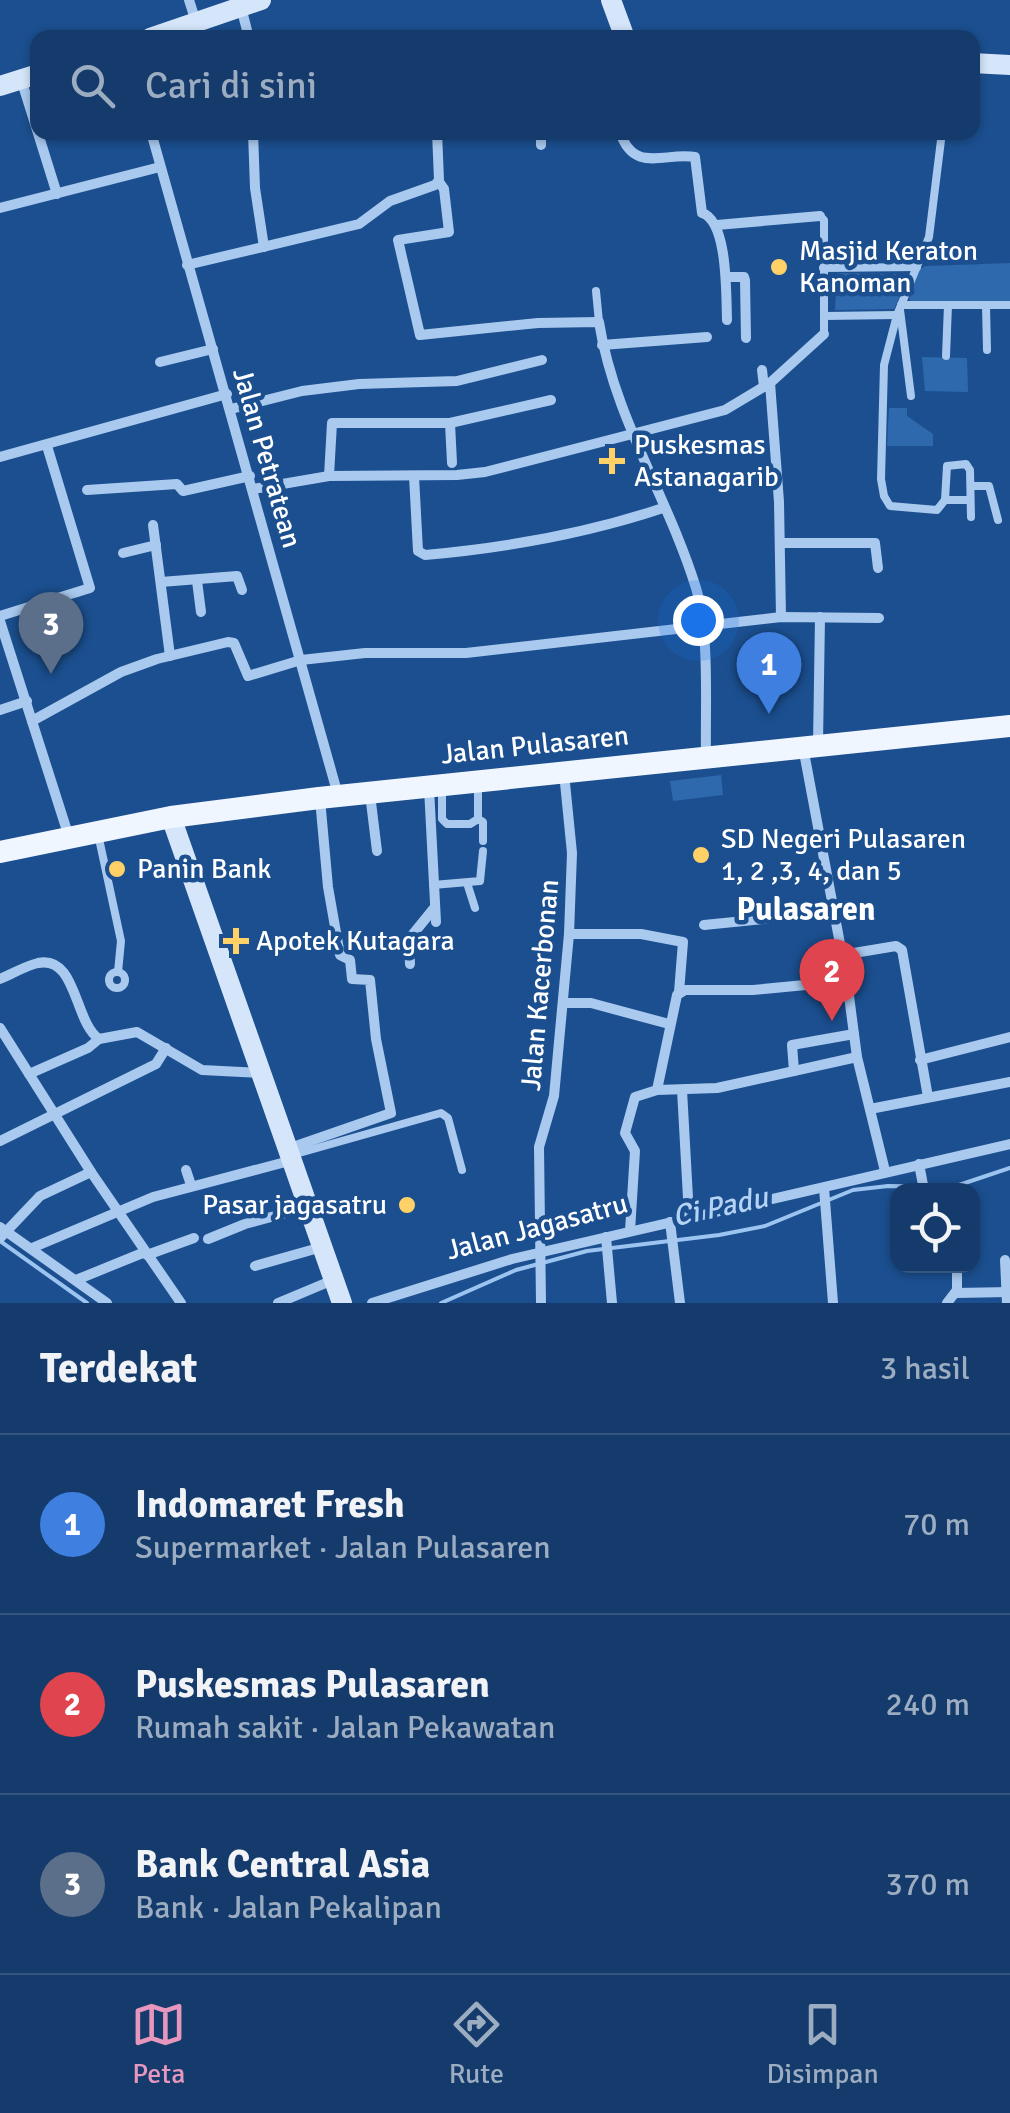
<!DOCTYPE html>
<html lang="id">
<meta charset="utf-8">
<style>
body{margin:0;font-family:Signika,sans-serif;background:#214673;color:#f1f3f6}
.controls{position:absolute;right:30px;bottom:30px;display:grid;overflow:hidden;border-radius:20px;box-shadow:0 2px 8px #0004}
.controls button{width:90px;height:90px;display:grid;place-items:center;padding:0;border:0;border-bottom:2px solid #33557e;background:#143b6b;color:#f1f3f6;font:50px sans-serif}
.you{position:absolute;left:698px;top:620px;width:35px;height:35px;margin:-25px;border:8px solid #fff;border-radius:50%;background:#1a73e8;box-shadow:0 0 0 15px #1a73e833}
.badge{display:grid;place-items:center;width:65px;height:65px;border-radius:50%;background:#e797bd;color:#fff;font-size:32px;font-weight:700}
.pin{position:absolute;translate:-50% -82px;filter:drop-shadow(0 2px 5px #0008)}
.pin::after{content:'';position:absolute;top:52px;width:35px;height:30px;background:inherit;clip-path:polygon(0 0,100% 0,50% 100%)}
.list{margin:0;padding:0;list-style:none}
h2{display:flex;justify-content:space-between;align-items:center;height:130px;margin:0;padding:0 40px;font-size:42px}
h2 small{font-size:32px;font-weight:400;color:#9dadc1}
.list li{display:grid;grid-template-columns:65px 1fr auto;gap:30px;align-items:center;box-sizing:border-box;height:180px;padding:0 40px;border-top:2px solid #33557e}
.list b{display:block;font-size:38px;white-space:nowrap}
.list p{margin:0;font-size:32px;white-space:nowrap;color:#9dadc1}
.list em{font-size:32px;font-style:normal;color:#9dadc1}
.icon{flex:none;width:55px;height:55px;fill:none;stroke:currentColor;stroke-width:2;stroke-linecap:round;stroke-linejoin:round}
.map{position:relative;flex:none;width:1010px;height:1303px;overflow:hidden}
.search{position:absolute;background:#143b6b;box-shadow:0 2px 8px #0004;left:30px;right:30px;top:30px;height:110px;display:flex;align-items:center;gap:25px;box-sizing:border-box;padding:0 35px;border-radius:20px;color:#9dadc1;font-size:38px}
.sheet{height:670px;background:#143b6b}
nav{display:flex;justify-content:space-around;align-items:center;box-sizing:border-box;height:140px;border-top:2px solid #33557e;background:#143b6b;font-size:28px;color:#9dadc1}
nav a{display:grid;justify-items:center;gap:5px}
nav .on{color:#e797bd}
.map>svg:first-child{display:block}
.green{fill:#2e69ad}
.lines{fill:none;stroke-linecap:round;stroke-linejoin:round}
.stream{stroke:#9cc4f0;stroke-width:4}
.lane{stroke:#a9c9ee;stroke-width:8}
.street{stroke:#a9c9ee;stroke-width:10}
.secondary{stroke:#d6e6fa;stroke-width:20}
.primary{stroke:#f0f6ff;stroke-width:22}
.poi-dot{fill:#ffd166;stroke:#1b4f8f;stroke-width:4}
.labels{text-anchor:middle;dominant-baseline:central;stroke-width:9;stroke-linejoin:round;paint-order:stroke}
.poi-label{font-size:28px;fill:#fff;stroke:#1b4f8f;text-anchor:start}
.street-label{font-size:28px;fill:#fff;stroke:#1b4f8f}
.water-label{font-size:30px;font-style:italic;fill:#b5d3f5;stroke:#1b4f8f}
.quarter-label{font-size:32px;font-weight:bold;fill:#fff;stroke:#1b4f8f}
</style>
<div class="map">
<svg width="1010" height="1303" viewBox="0 0 1010 1303">
<rect width="100%" height="100%" fill="#1b4f8f"/>
<g class="green">
<path d="M1010,263V301L914,304L909,299L919,270L925,266Z"/>
<path d="M837,273L895,274L903,277L904,287L894,309L835,310Z"/>
<path d="M922,357L967,358L968,392L925,391Z"/>
<path d="M889,408H907V416L933,434V446H887Z"/>
<path d="M721,775L723,795L673,801L670,781Z"/>
</g>
<g class="lines">
<g class="stream">
<path d="M0,1241L87,1303"/>
<path d="M441,1303L516,1270L587,1251L719,1235L765,1226L853,1190L888,1186L953,1187L1010,1168"/>
</g>
<g class="lane">
<path d="M942,132L929,237L897,315L884,365L881,479L884,496L890,506L937,510L945,500L947,466L966,464L970,470L971,517"/>
<path d="M820,216L824,220V334"/>
<path d="M823,268L917,267"/>
<path d="M596,291L599,322"/>
<path d="M901,305H1010"/>
<path d="M986,305L987,350"/>
<path d="M900,310L911,396"/>
<path d="M825,316L897,315"/>
<path d="M946,356L948,305"/>
<path d="M971,486H989L998,520"/>
<path d="M945,500H970"/>
<path d="M442,789V819L447,824H470L478,819V787"/>
<path d="M478,819L483,822V841"/>
<path d="M98,834L121,941L118,972"/>
<path d="M467,883L475,908"/>
<path d="M433,885L480,881L483,851"/>
<circle cx="117" cy="980" r="8"/>
<path d="M292,1155L441,1113L448,1118L462,1170"/>
</g>
<g class="street">
<path d="M189,0L196,22"/>
<path d="M241,7L249,38"/>
<path d="M21,79L57,194"/>
<path d="M151,132L338,795"/>
<path d="M253,132L255,188L264,247"/>
<path d="M541,132V145"/>
<path d="M620,132C634,174 664,152 695,157L702,213C728,221 726,294 727,320"/>
<path d="M439,182L444,189L449,232L398,240L420,335L538,323L599,322C614,417 668,497 696,588C710,634 705,707 706,756"/>
<path d="M0,208L160,167"/>
<path d="M717,225L820,216"/>
<path d="M187,265L359,224L390,201L435,185L439,180L437,132"/>
<path d="M726,277H744L745,280L746,338"/>
<path d="M602,345L707,337"/>
<path d="M160,362L213,349"/>
<path d="M762,370L764,387"/>
<path d="M770,383L779,502L781,617"/>
<path d="M231,409L302,391L359,384L457,381L542,360"/>
<path d="M450,423L452,463"/>
<path d="M0,457L227,394"/>
<path d="M329,476L332,423H450L551,400"/>
<path d="M414,476L418,551L425,555C504,548 588,533 663,508"/>
<path d="M253,489L329,476L457,475L485,472L725,410L770,383L824,334"/>
<path d="M87,490L177,484L183,491L250,476"/>
<path d="M153,525L170,656"/>
<path d="M780,543H875L878,568"/>
<path d="M123,553L156,545"/>
<path d="M197,581L201,612"/>
<path d="M161,582L237,576L242,590"/>
<path d="M0,616L90,588L47,446"/>
<path d="M0,621L69,837"/>
<path d="M0,710L27,701"/>
<path d="M32,721L121,672L157,659L228,642L234,643L248,676L301,660L365,653H466L781,617L879,618"/>
<path d="M818,744L820,617"/>
<path d="M803,747L847,981L857,1057L885,1171"/>
<path d="M429,788L436,922"/>
<path d="M370,794L377,851"/>
<path d="M704,925L834,912"/>
<path d="M569,934H641L683,942L679,992"/>
<path d="M842,955L896,946L902,950L928,1097"/>
<path d="M410,964L409,939L435,907"/>
<path d="M0,979C12,974 25,966 38,963C77,955 74,1022 99,1039"/>
<path d="M564,1003H591L669,1024"/>
<path d="M0,1028L91,1172L181,1303"/>
<path d="M920,1060L1010,1037"/>
<path d="M794,1071L792,1045L854,1034"/>
<path d="M29,1074L88,1048L99,1039L137,1032L202,1070L261,1073"/>
<path d="M657,1090L717,1088L857,1057"/>
<path d="M682,1090L689,1216"/>
<path d="M870,1109L1010,1082"/>
<path d="M0,1141L156,1064L166,1048"/>
<path d="M290,1148L391,1113L376,1039L370,980L352,979L350,960L340,955L328,887L320,799"/>
<path d="M919,1164L924,1190"/>
<path d="M186,1170L191,1185"/>
<path d="M824,1188L833,1303"/>
<path d="M670,1222L680,1303"/>
<path d="M0,1227L107,1303"/>
<path d="M630,1231L635,1151L625,1133L635,1097L657,1090L677,995L685,990H753L847,981"/>
<path d="M606,1237L612,1303"/>
<path d="M0,1238L40,1196L91,1172"/>
<path d="M208,1239L245,1224L308,1207"/>
<path d="M32,1248L153,1197L293,1160"/>
<path d="M147,1255L194,1238"/>
<path d="M1005,1260L1007,1303"/>
<path d="M255,1266L322,1247"/>
<path d="M76,1280L145,1252"/>
<path d="M956,1293L1010,1292"/>
<path d="M278,1303L333,1280"/>
<path d="M372,1303L512,1259L1010,1144"/>
<path d="M541,1303L539,1147L554,1096L569,934L572,853L564,773"/>
<path d="M947,1303L957,1290V1266"/>
</g>
<g class="secondary">
<path d="M611,0L625,38"/>
<path d="M150,38L261,0"/>
<path d="M972,63L1010,65"/>
<path d="M0,86L38,74"/>
<path d="M171,817L342,1303"/>
</g>
<path class="primary" d="M0,852L171,817L319,798L1010,726"/>
</g>
<g class="poi-dot">
<circle cx="779" cy="267" r="10"/>
<path d="M607 446h10v10h10v10h-10v10h-10v-10h-10v-10h10z"/>
<circle cx="701" cy="855" r="10"/>
<circle cx="117" cy="869" r="10"/>
<path d="M231 926h10v10h10v10h-10v10h-10v-10h-10v-10h10z"/>
<circle cx="407" cy="1205" r="10"/>
</g>
<g class="labels">
<g class="poi-label">
<text x="799" y="251">Masjid Keraton<tspan x="799" dy="32">Kanoman</tspan></text>
<text x="634" y="445">Puskesmas<tspan x="634" dy="32">Astanagarib</tspan></text>
<text x="721" y="839">SD Negeri Pulasaren<tspan x="721" dy="32">1, 2 ,3, 4, dan 5</tspan></text>
<text x="137" y="869">Panin Bank</text>
<text x="256" y="941">Apotek Kutagara</text>
<text x="387" y="1205" text-anchor="end">Pasar jagasatru</text>
</g>
<g class="street-label">
<text transform="translate(267 458) rotate(74)">Jalan Petratean</text>
<text transform="translate(535 745) rotate(-6)">Jalan Pulasaren</text>
<text transform="translate(540 985) rotate(-85)">Jalan Kacerbonan</text>
<text transform="translate(537 1227) rotate(-15)">Jalan Jagasatru</text>
</g>
<g class="water-label">
<text transform="translate(720 1207) rotate(-12)">Ci Padu</text>
</g>
<g class="quarter-label">
<text x="806" y="909">Pulasaren</text>
</g>
</g>
</svg>
<div class="controls">
<button><svg class="icon" aria-label="locate" viewBox="0 0 24 24"><circle cx="12" cy="12" r="6"/><path d="M12 2v4M12 18v4M2 12h4M18 12h4"/></svg></button>
</div>
<div class="you"></div>
<div class="pin badge" style="left:769px;top:714px;background:#3f7fe0">1</div>
<div class="pin badge" style="left:832px;top:1021px;background:#e0444e">2</div>
<div class="pin badge" style="left:51px;top:674px;background:#5c6f8a">3</div>
<div class="search"><svg class="icon" aria-label="search" viewBox="0 0 24 24"><circle cx="10" cy="10" r="6"/><path d="M15 15l6 6"/></svg>Cari di sini</div>
</div>
<section class="sheet">
<h2>Terdekat<small>3 hasil</small></h2>
<ul class="list">
<li><span class="badge" style="background:#3f7fe0">1</span><div><b>Indomaret Fresh</b><p>Supermarket · Jalan Pulasaren</p></div><em>70 m</em></li>
<li><span class="badge" style="background:#e0444e">2</span><div><b>Puskesmas Pulasaren</b><p>Rumah sakit · Jalan Pekawatan</p></div><em>240 m</em></li>
<li><span class="badge" style="background:#5c6f8a">3</span><div><b>Bank Central Asia</b><p>Bank · Jalan Pekalipan</p></div><em>370 m</em></li>
</ul>
</section>
<nav>
<a class="on"><svg class="icon" aria-label="map" viewBox="0 0 24 24"><path d="M3 6l6-2 6 2 6-2v14l-6 2-6-2-6 2zM9 4v14M15 6v14"/></svg>Peta</a>
<a><svg class="icon" aria-label="directions" viewBox="0 0 24 24"><path d="M12 3l9 9-9 9-9-9zM9 14v-3h6M13 9l2 2-2 2"/></svg>Rute</a>
<a><svg class="icon" aria-label="saved" viewBox="0 0 24 24"><path d="M7 4h10v16l-5-4-5 4z"/></svg>Disimpan</a>
</nav>
